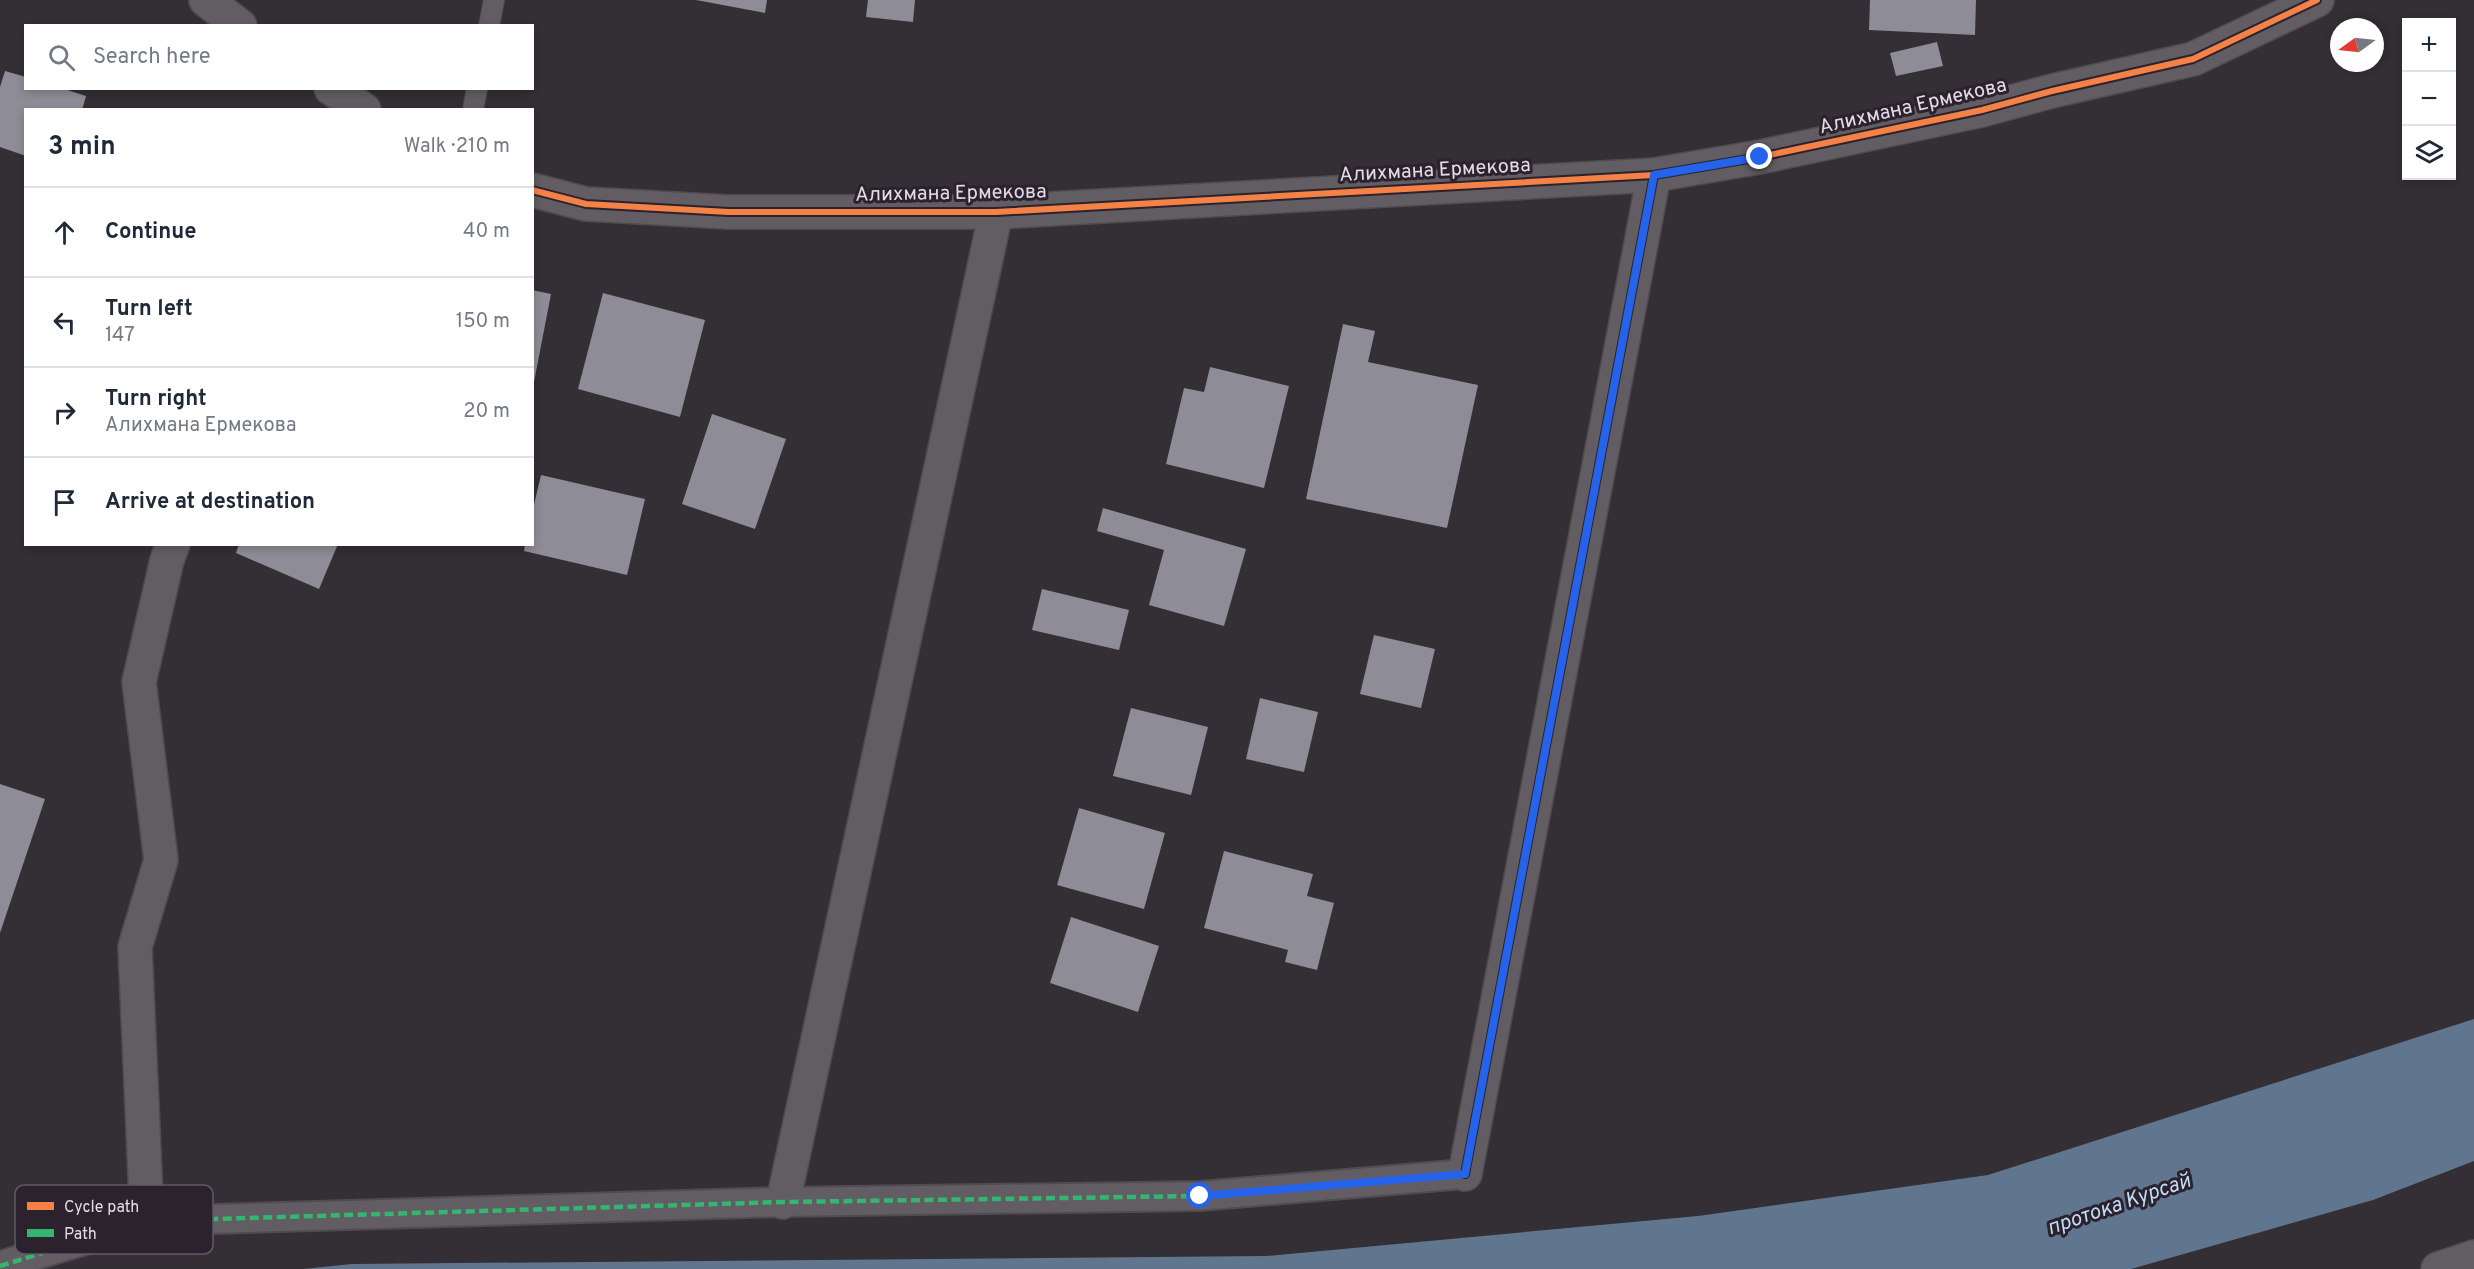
<!DOCTYPE html>
<meta charset="utf-8">
<style>
body{margin:0;font-family:Overpass,sans-serif;background:#f2f2f3;color:#1f2937}
.controls{position:absolute;right:18px;top:18px;display:grid;overflow:hidden;border-radius:0px;box-shadow:0 3px 9px #0003}
.controls button{width:54px;height:54px;display:grid;place-items:center;padding:0;border:0;border-bottom:2px solid #e0e1e3;background:#fff;color:#1f2937;font:30px sans-serif}
.compass{position:absolute;left:2330px;top:18px;width:54px;height:54px;border-radius:50%;background:#fff;box-shadow:0 3px 9px #0003;rotate:255deg}
.stop{position:absolute;width:18px;height:18px;margin:-14px;border:4px solid #2563eb;border-radius:50%;background:#fff}
.stop.end{background:#2563eb;border-color:#fff;box-shadow:0 2px 6px #0008}
.list{margin:0;padding:0;list-style:none}
h2{display:flex;justify-content:space-between;align-items:center;height:78px;margin:0;padding:0 24px;font-size:26px}
h2 small{font-size:20px;font-weight:400;color:#747a83}
.list li{display:grid;grid-template-columns:39px 1fr auto;gap:18px;align-items:center;box-sizing:border-box;height:90px;padding:0 24px;border-top:2px solid #e0e1e3}
.list b{display:block;font-size:22px;white-space:nowrap}
.list p{margin:0;font-size:20px;white-space:nowrap;color:#747a83}
.list em{font-size:20px;font-style:normal;color:#747a83}
.icon{flex:none;width:33px;height:33px;fill:none;stroke:currentColor;stroke-width:2;stroke-linecap:round;stroke-linejoin:round}
.map{position:relative;flex:none;width:2474px;height:1269px;overflow:hidden}
.search{position:absolute;background:#fff;box-shadow:0 3px 9px #0003;left:24px;top:24px;width:510px;height:66px;display:flex;align-items:center;gap:15px;box-sizing:border-box;padding:0 21px;border-radius:0px;color:#747a83;font-size:22px}
.panel{position:absolute;background:#fff;box-shadow:0 3px 9px #0003;left:24px;top:108px;width:510px;height:438px;border-radius:0px}
.map>svg:first-child{display:block}
.water{fill:#60768e}
.building{fill:#8e8c96}
.lines{fill:none;stroke-linecap:round;stroke-linejoin:round}
.service-casing{stroke:#504b51;stroke-width:22}
.pedestrian-casing{stroke:#504b51;stroke-width:32}
.minor-casing{stroke:#504b51;stroke-width:36}
.service{stroke:#615d62;stroke-width:20}
.pedestrian{stroke:#615d62;stroke-width:28}
.minor{stroke:#615d62;stroke-width:33}
.quiet{stroke:#33b770;stroke-width:4.5;stroke-dasharray:9 4.5;stroke-linecap:butt}
.cycleway-casing{stroke:#2b222e;stroke-width:10}
.cycleway{stroke:#f48246;stroke-width:6}
.route{stroke:#2563eb;stroke-width:8}
.labels{text-anchor:middle;dominant-baseline:central;stroke-width:6;stroke-linejoin:round;paint-order:stroke}
.street-label{font-size:20px;fill:#e3dce4;stroke:#2b222e}
.water-label{font-size:21px;font-style:italic;fill:#c1dcf7;stroke:#2b222e}
.key{fill:#2b222e;stroke:#625a65;stroke-width:1.5}
.key-label{font-size:16px;fill:#e3dce4}
</style>
<div class="map">
<svg width="2474" height="1269" viewBox="0 0 2474 1269">
<rect width="100%" height="100%" fill="#342e35"/>
<path class="water" d="M2474,1019V1161L2373,1200L2131,1269H303L352,1264L1266,1256L1698,1216L1988,1175Z"/>
<g class="building">
<path d="M696,0H767L765,13Z"/>
<path d="M868,0H915L913,22L866,17Z"/>
<path d="M1870,0H1976L1975,35L1869,30Z"/>
<path d="M1937,42L1943,66L1896,76L1890,53Z"/>
<path d="M5,71L26,77V88H61L86,96L82,110H26V156L0,147V87Z"/>
<path d="M532,290L551,294L534,382H532Z"/>
<path d="M603,293L705,320L680,417L578,389Z"/>
<path d="M1343,324L1375,331L1368,362L1478,385L1447,528L1306,499Z"/>
<path d="M1210,367L1289,386L1264,488L1166,464L1184,388L1204,392Z"/>
<path d="M712,414L786,439L755,529L682,504Z"/>
<path d="M541,475L645,499L627,575L524,551L525,544H532V513Z"/>
<path d="M1103,508L1246,549L1224,626L1149,605L1164,550L1097,531Z"/>
<path d="M239,544H338L319,589L236,553Z"/>
<path d="M1042,589L1129,610L1119,650L1032,630Z"/>
<path d="M1374,635L1435,649L1421,708L1360,694Z"/>
<path d="M1260,698L1318,712L1304,772L1246,759Z"/>
<path d="M1131,708L1208,727L1191,795L1113,776Z"/>
<path d="M0,784L45,799L0,933Z"/>
<path d="M1079,808L1165,833L1144,909L1057,885Z"/>
<path d="M1224,851L1313,874L1307,896L1334,903L1317,970L1285,962L1288,950L1204,928Z"/>
<path d="M1071,917L1159,946L1138,1012L1050,983Z"/>
</g>
<g class="lines">
<defs>
<g id="service">
<path d="M489,26L494,0"/>
<path d="M473,110L477,88"/>
</g>
<path id="pedestrian" d="M0,1266L147,1221L783,1202L1200,1196L1465,1174"/>
<g id="minor">
<path d="M206,0L240,26"/>
<path d="M331,88L364,110"/>
<path d="M532,190L586,204L728,212H996L1654,175L1760,157L1982,110L2052,91L2193,59L2317,0"/>
<path d="M1465,1174L1654,175"/>
<path d="M783,1202L996,212"/>
<path d="M147,1221L135,947L161,860L139,682L167,560L173,544"/>
<path d="M2438,1269L2474,1257"/>
</g>
</defs>
<use href="#service" class="service-casing"/>
<use href="#pedestrian" class="pedestrian-casing"/>
<use href="#minor" class="minor-casing"/>
<use href="#service" class="service"/>
<use href="#pedestrian" class="pedestrian"/>
<use href="#minor" class="minor"/>
<path class="quiet" d="M0,1266L147,1221L783,1202L1200,1196L1465,1174"/>
<defs>
<g id="cycleway">
<path d="M532,190L586,204L728,212H996L1654,175L1760,157L1982,110L2052,91L2193,59L2317,0"/>
<path d="M1465,1174L1654,175"/>
</g>
</defs>
<use href="#cycleway" class="cycleway-casing"/>
<use href="#cycleway" class="cycleway"/>
</g>
<g class="lines">
<path class="route" d="M1200,1196L1465,1174L1654,175L1760,157"/>
</g>
<g class="labels">
<g class="street-label">
<text transform="translate(1913 107) rotate(-13)">Алихмана Ермекова</text>
<text transform="translate(1435 171) rotate(-3)">Алихмана Ермекова</text>
<text transform="translate(951 194) rotate(-1)">Алихмана Ермекова</text>
</g>
<g class="water-label">
<text transform="translate(2119 1205) rotate(-19)">протока Курсай</text>
</g>
</g>
<rect x="15" y="1185" width="198" height="69" rx="9" class="key"/>
<rect x="27" y="1202" width="27" height="8" fill="#f48246"/>
<rect x="27" y="1229" width="27" height="8" fill="#33b770"/>
<g class="key-label">
<text x="64" y="1212">Cycle path</text>
<text x="64" y="1239">Path</text>
</g>
</svg>
<div class="controls">
<button>+</button>
<button>−</button>
<button><svg class="icon" aria-label="layers" viewBox="0 0 24 24"><path d="M12 4l9 5-9 5-9-5zM3 14l9 5 9-5"/></svg></button>
</div>
<svg class="compass" viewBox="-18 -18 36 36"><path d="M0-13l5 13h-10z" fill="#e53935"/><path d="M0 13l5-13h-10z" fill="#747a83"/></svg>
<div class="stop" style="left:1200px;top:1196px"></div>
<div class="stop end" style="left:1760px;top:157px"></div>
<div class="search"><svg class="icon" aria-label="search" viewBox="0 0 24 24"><circle cx="10" cy="10" r="6"/><path d="M15 15l6 6"/></svg>Search here</div>
<section class="panel">
<h2>3 min<small>Walk · 210 m</small></h2>
<ul class="list">
<li><svg class="icon" aria-label="ahead" viewBox="0 0 24 24"><path d="M12 20V5M6 11l6-6 6 6"/></svg><div><b>Continue</b></div><em>40 m</em></li>
<li><svg class="icon" aria-label="left" viewBox="0 0 24 24"><path d="M17 20v-9H6M10 6l-5 5 5 5"/></svg><div><b>Turn left</b><p>147</p></div><em>150 m</em></li>
<li><svg class="icon" aria-label="right" viewBox="0 0 24 24"><path d="M7 20v-9h11M14 6l5 5-5 5"/></svg><div><b>Turn right</b><p>Алихмана Ермекова</p></div><em>20 m</em></li>
<li><svg class="icon" aria-label="arrive" viewBox="0 0 24 24"><path d="M6 21V4h12l-3 4 3 4H6"/></svg><div><b>Arrive at destination</b></div></li>
</ul>
</section>
</div>
